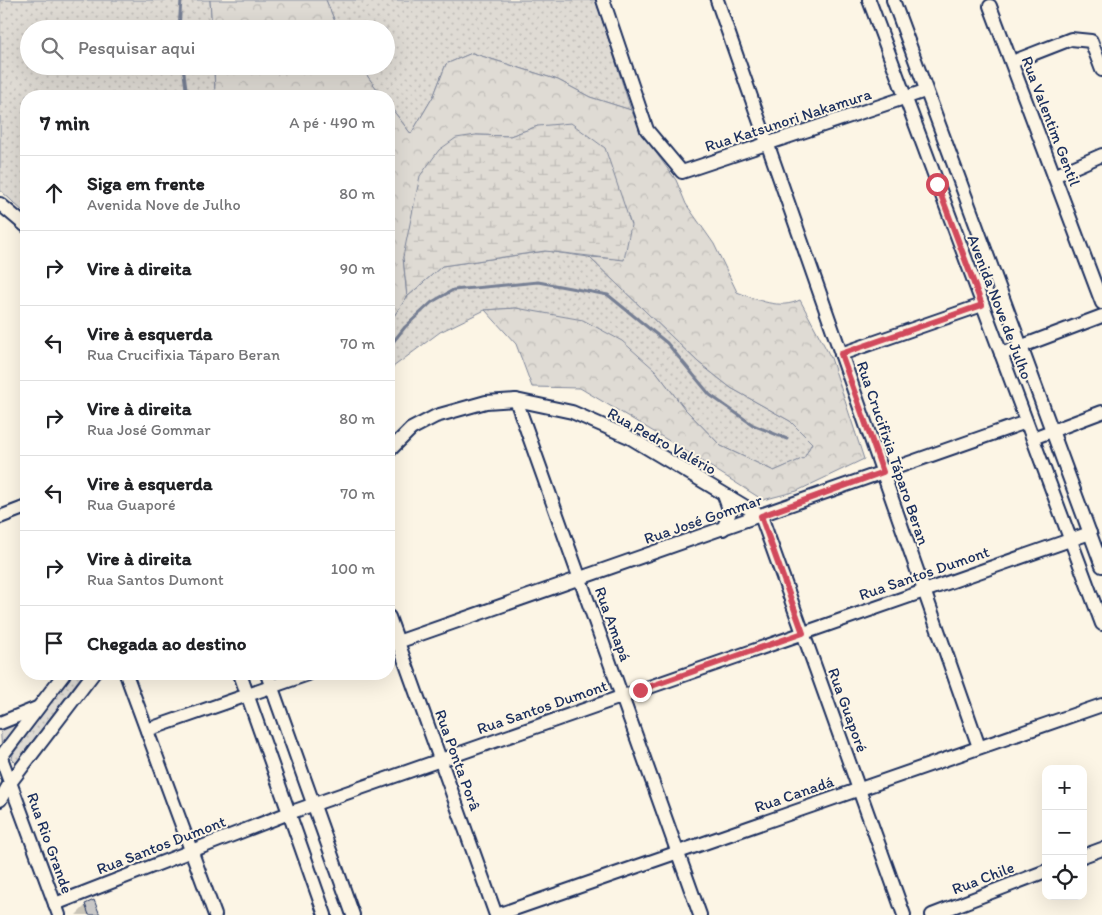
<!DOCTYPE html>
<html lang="pt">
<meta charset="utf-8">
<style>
body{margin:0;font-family:Itim,sans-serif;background:#f6f6f6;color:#202124}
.controls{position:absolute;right:15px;bottom:15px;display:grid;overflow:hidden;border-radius:10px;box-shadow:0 5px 20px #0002}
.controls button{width:45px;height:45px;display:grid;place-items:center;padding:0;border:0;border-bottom:1px solid #e0e0e0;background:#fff;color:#202124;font:25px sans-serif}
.stop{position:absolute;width:15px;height:15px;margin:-11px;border:4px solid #d1495b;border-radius:50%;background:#fff}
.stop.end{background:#d1495b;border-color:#fff;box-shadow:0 1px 5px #0008}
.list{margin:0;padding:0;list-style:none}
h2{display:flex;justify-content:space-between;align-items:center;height:65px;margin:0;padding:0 20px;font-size:21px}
h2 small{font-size:16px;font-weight:400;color:#757577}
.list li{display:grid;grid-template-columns:32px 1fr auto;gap:15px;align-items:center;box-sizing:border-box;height:75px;padding:0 20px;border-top:1px solid #e0e0e0}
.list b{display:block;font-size:19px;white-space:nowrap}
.list p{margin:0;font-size:16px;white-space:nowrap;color:#757577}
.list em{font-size:16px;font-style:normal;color:#757577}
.icon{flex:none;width:28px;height:28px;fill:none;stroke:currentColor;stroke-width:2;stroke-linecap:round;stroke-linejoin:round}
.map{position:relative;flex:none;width:1102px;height:915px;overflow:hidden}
.search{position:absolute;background:#fff;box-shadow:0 5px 20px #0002;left:20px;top:20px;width:375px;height:55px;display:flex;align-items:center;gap:12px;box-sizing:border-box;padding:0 18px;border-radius:28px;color:#757577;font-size:19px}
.panel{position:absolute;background:#fff;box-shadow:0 5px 20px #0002;left:20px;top:90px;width:375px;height:590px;border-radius:20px}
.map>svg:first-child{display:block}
.grass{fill:url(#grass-dots);stroke:#7d8599}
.forest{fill:url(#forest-crowns);stroke:#7d8599}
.wetland{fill:url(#wetland-marsh);stroke:#7d8599}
.green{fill:#dfdbd4;stroke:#7d8599}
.shadow{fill:#0003}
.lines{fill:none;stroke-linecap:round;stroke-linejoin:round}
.stream{stroke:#767f94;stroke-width:3}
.building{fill:#c8c7c6;stroke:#1b2f5e}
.minor-casing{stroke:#1b2f5e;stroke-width:16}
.minor{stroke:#fcf5e5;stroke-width:12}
.route{stroke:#d1495b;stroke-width:6}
.labels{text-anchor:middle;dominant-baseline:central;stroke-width:4;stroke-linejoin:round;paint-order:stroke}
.street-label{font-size:16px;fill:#1b2f5e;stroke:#fcf5e5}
</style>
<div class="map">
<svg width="1102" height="915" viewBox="0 0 1102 915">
<defs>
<pattern id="grass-dots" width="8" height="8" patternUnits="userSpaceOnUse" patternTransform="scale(1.25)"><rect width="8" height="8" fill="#dfdbd4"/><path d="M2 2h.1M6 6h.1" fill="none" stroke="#bfbcb8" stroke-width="1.8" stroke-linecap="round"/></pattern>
<pattern id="forest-crowns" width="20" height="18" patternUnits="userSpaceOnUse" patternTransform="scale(1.25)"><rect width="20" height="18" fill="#dfdbd4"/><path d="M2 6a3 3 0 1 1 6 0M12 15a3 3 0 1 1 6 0" fill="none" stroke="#bfbcb8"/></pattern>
<pattern id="wetland-marsh" width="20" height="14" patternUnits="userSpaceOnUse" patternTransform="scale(1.25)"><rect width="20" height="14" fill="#dfdbd4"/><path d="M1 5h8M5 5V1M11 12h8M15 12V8" fill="none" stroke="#bfbcb8"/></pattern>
</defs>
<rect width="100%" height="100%" fill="#fcf5e5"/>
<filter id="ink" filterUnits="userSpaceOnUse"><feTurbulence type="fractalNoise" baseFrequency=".02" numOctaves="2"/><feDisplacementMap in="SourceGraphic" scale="10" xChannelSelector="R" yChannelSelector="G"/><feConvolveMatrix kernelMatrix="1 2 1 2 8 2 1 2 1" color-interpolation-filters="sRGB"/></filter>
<g filter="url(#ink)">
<g class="grass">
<path d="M0,0H210L212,29H29V66H214L215,94H247L248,96H26V214L0,190Z"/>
<path d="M326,0H596L631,110L590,97L558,80L472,53L446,64L434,95L411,134L389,105V96H382L360,66H386V29H338Z"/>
<path d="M546,251L589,257L698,362L731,388L790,421L812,443L805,458L774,471L721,446L684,408L655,370L516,308L485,310L440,332L389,370V323L407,297L442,266Z"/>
<path d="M72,674H83L16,763L12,759L13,754Z"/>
</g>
<g class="forest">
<path d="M210,0H326L338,29H212Z"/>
<path d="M472,53L558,80L590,97L631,110L645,138L676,180L686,204L714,244L737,292C758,300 779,310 800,300L831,358L864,459L797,491L763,500L681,448L580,388L532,387L516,344L485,310L516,308L583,320L622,341L655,370L684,408L721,446L774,471L804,458L812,443L790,421L731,388L698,362L589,257L623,259L538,126L510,136L476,135L403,257L407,297L389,323V105L411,134L434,95L446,64Z"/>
<path d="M214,66H360L382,96L215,94Z"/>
</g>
<path class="wetland" d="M571,123L605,148L631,225L624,260L545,251L442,266L407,297L403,257L420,176L439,150L456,138L476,135L510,136L538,126Z"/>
<path class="green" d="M29,713L2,751L0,725Z"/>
<path class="shadow" d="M86,905L98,915H76Z"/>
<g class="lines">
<g class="stream">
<path d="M179,29L181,0"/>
<path d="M183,66L187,96"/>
<path d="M389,347L405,327L432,302L453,290L538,282L608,295L667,343L710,395L753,425L787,439"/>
</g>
</g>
<path class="building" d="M94,900L100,915H89L85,904Z"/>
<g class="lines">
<defs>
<g id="minor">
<path d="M603,0L647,130L682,172L925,91"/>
<path d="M717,0L979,747"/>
<path d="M869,0L1102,624"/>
<path d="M893,0L1102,566"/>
<path d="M990,6L1102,303"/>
<path d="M1012,62L1071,39L1091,41L1102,70"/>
<path d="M1054,176L1102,155"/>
<path d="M0,204L26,226"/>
<path d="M841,354L982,305"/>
<path d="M1001,354L1102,316"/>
<path d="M516,400L700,915"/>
<path d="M1033,438L1102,412"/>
<path d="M389,451L411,429L436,416L486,402L516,400L572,412L629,437L761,516L904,915"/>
<path d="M0,517L26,507"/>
<path d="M723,529L730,512L724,495"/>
<path d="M389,617L496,915"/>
<path d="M389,645L1026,422"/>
<path d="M126,674L215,915"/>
<path d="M240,674L325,915"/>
<path d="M267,674L353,915"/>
<path d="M0,723L37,708"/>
<path d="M147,730L308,674"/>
<path d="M0,755L59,915"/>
<path d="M0,758L64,674"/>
<path d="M0,800L10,783L93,674"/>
<path d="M1083,856L1102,849"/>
<path d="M55,904L289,813L1090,533"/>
<path d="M497,915L1102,705"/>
<path d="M932,915L1046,871"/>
</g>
</defs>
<use href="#minor" class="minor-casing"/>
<use href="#minor" class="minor"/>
</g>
</g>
<g class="lines" filter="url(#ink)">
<path class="route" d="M640,690L803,633L761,516L883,472L841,354L982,305L937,184"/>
</g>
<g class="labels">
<g class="street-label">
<text transform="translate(788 120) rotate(-18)">Rua Katsunori Nakamura</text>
<text transform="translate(1051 121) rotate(69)">Rua Valentim Gentil</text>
<text transform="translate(1000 307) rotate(69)">Avenida Nove de Julho</text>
<text transform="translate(662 441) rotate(29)">Rua Pedro Valério</text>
<text transform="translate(893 453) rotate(71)">Rua Crucifixia Táparo Beran</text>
<text transform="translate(703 519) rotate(-19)">Rua José Gommar</text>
<text transform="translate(924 573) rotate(-19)">Rua Santos Dumont</text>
<text transform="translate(613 624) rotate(70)">Rua Amapá</text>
<text transform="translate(542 707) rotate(-19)">Rua Santos Dumont</text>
<text transform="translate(848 710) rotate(70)">Rua Guaporé</text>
<text transform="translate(458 760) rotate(70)">Rua Ponta Porâ</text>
<text transform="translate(794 794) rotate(-19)">Rua Canadá</text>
<text transform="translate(50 843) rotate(70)">Rua Rio Grande</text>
<text transform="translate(161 845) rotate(-21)">Rua Santos Dumont</text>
<text transform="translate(983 878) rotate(-21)">Rua Chile</text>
</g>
</g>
</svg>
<div class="controls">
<button>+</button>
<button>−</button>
<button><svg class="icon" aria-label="locate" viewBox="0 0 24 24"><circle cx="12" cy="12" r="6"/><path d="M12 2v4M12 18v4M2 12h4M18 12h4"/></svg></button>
</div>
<div class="stop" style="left:937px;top:184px"></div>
<div class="stop end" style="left:640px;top:690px"></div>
<div class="search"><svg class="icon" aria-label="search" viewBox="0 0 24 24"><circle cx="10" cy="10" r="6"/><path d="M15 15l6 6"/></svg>Pesquisar aqui</div>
<section class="panel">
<h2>7 min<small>A pé · 490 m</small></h2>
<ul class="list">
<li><svg class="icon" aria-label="ahead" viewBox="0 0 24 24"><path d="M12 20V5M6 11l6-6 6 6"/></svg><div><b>Siga em frente</b><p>Avenida Nove de Julho</p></div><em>80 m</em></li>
<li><svg class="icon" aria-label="right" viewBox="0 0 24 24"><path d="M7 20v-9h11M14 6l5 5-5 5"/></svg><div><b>Vire à direita</b></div><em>90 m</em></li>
<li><svg class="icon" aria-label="left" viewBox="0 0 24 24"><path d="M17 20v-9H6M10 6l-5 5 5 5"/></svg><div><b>Vire à esquerda</b><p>Rua Crucifixia Táparo Beran</p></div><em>70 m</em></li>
<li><svg class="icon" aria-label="right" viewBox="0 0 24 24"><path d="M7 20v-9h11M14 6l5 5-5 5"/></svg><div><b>Vire à direita</b><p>Rua José Gommar</p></div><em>80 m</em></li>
<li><svg class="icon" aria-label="left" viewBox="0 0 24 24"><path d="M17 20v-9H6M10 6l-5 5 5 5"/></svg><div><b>Vire à esquerda</b><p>Rua Guaporé</p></div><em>70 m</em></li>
<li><svg class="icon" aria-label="right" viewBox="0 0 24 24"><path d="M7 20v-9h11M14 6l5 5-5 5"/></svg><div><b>Vire à direita</b><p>Rua Santos Dumont</p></div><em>100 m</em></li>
<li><svg class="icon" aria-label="arrive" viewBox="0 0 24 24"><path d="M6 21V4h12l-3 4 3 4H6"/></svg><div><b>Chegada ao destino</b></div></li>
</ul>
</section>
</div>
